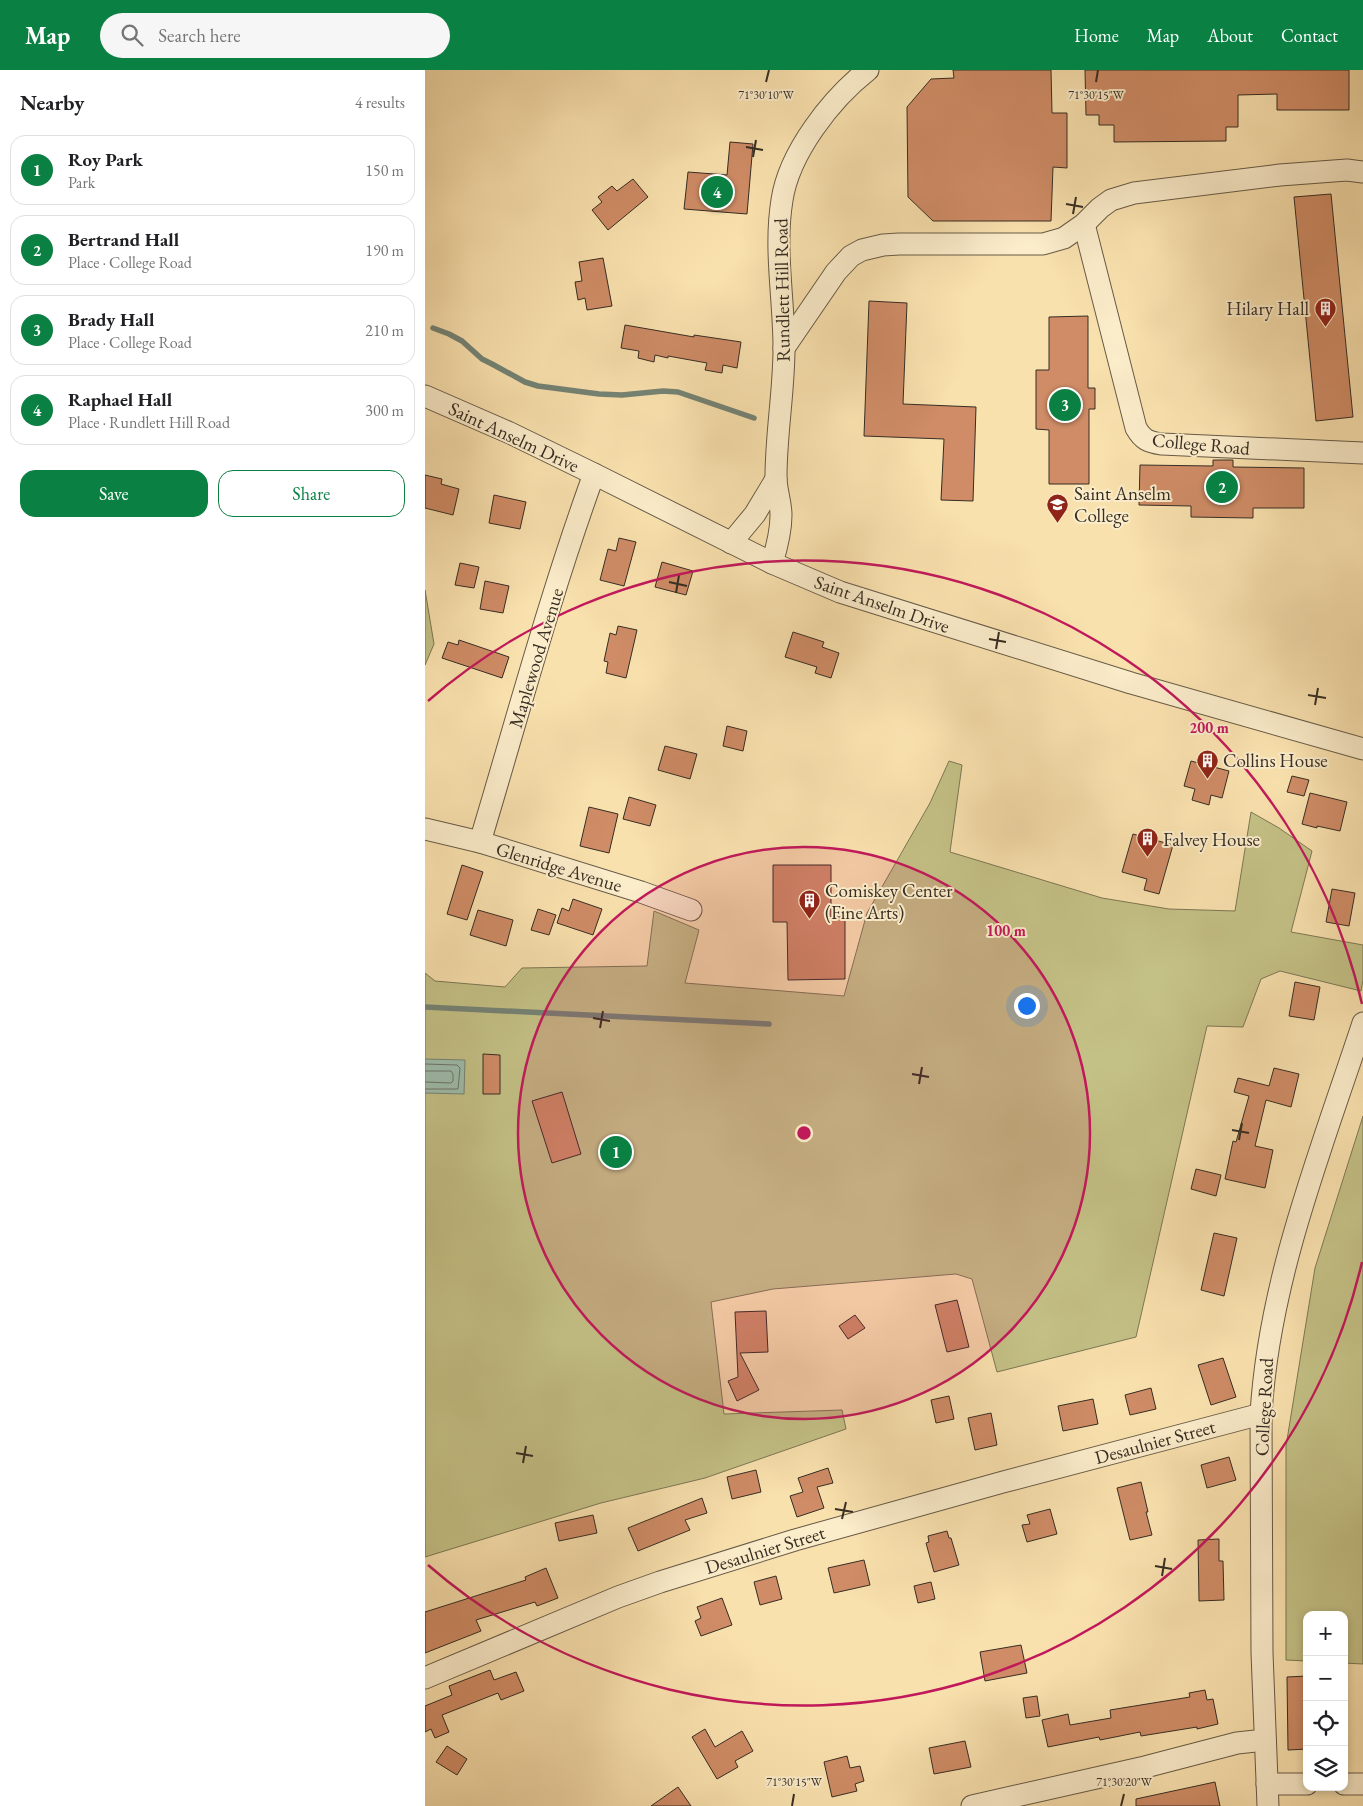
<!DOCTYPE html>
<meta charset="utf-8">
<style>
body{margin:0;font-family:"EB Garamond",serif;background:#f6f6f6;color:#202124}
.controls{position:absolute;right:15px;bottom:15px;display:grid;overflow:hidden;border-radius:10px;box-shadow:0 2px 8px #0003}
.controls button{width:45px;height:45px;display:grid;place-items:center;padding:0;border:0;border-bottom:1px solid #e0e0e0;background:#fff;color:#202124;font:25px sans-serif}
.you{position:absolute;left:601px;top:935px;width:18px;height:18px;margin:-12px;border:4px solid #fff;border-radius:50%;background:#1a73e8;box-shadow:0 0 0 8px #1a73e833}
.badge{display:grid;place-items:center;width:32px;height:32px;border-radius:50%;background:#0b8043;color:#fff;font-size:16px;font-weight:700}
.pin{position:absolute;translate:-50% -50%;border:2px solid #fff;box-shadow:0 1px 5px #0006}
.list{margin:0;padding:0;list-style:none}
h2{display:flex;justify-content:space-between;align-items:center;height:65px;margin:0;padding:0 20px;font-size:21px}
h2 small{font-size:16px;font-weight:400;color:#757577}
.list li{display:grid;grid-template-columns:32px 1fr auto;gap:15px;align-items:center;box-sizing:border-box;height:70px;margin:0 10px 10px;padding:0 10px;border:1px solid #e0e0e0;border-radius:15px}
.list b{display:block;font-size:19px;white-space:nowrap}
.list p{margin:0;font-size:16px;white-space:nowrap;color:#757577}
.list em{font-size:16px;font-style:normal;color:#757577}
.actions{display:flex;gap:10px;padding:15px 20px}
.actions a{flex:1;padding:11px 0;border:1px solid #0b8043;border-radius:15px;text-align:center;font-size:18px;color:#0b8043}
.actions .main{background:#0b8043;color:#fff}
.icon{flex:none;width:28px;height:28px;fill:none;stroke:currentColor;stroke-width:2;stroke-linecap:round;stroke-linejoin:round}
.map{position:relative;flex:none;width:938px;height:1736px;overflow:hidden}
header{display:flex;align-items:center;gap:30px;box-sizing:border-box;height:70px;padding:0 25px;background:#0b8043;color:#fff}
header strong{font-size:24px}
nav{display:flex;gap:28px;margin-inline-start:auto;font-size:18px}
.search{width:350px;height:45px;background:#f6f6f6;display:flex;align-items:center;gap:12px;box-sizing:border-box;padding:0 18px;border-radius:28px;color:#757577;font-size:19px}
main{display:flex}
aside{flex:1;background:#fff}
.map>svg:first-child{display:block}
.green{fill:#c4c186;stroke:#7d7754}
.water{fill:#9ebdac;stroke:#748375}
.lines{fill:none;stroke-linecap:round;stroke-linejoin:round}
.shore{stroke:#6a7568;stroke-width:1}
.stream{stroke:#748375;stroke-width:5.5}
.building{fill:#cf8c66;stroke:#362d23}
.minor-casing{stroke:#675a46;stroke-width:23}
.minor{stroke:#fbecca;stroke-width:21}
.ticks{fill:none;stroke:#362d23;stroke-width:2}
.ring{fill:none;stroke:#c2185b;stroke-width:2.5}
.labels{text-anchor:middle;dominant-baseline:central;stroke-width:4;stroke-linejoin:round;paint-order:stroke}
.street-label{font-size:19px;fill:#362d23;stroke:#fbecca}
.poi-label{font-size:19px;fill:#362d23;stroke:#fbecca;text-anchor:start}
.ticks-label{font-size:12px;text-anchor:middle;fill:#362d23;stroke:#fbecca;stroke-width:4;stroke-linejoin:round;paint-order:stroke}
.centre{fill:#c2185b;stroke:#fbecca;stroke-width:2.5}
.ring-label{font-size:15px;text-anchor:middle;font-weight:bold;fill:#c2185b;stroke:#fbecca;stroke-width:4;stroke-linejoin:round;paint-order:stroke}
</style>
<header>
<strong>Map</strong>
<div class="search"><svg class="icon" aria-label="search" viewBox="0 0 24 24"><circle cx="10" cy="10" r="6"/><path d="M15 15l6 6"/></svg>Search here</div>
<nav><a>Home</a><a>Map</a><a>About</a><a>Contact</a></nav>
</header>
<main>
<aside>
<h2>Nearby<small>4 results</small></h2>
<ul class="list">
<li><span class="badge">1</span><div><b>Roy Park</b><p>Park</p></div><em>150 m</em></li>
<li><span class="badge">2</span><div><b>Bertrand Hall</b><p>Place · College Road</p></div><em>190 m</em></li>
<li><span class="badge">3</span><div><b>Brady Hall</b><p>Place · College Road</p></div><em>210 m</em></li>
<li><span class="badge">4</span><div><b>Raphael Hall</b><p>Place · Rundlett Hill Road</p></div><em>300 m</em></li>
</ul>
<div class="actions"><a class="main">Save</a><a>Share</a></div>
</aside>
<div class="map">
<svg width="938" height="1736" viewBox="0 0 938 1736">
<rect width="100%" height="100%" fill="#f9e1ae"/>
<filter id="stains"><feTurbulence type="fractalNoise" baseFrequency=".004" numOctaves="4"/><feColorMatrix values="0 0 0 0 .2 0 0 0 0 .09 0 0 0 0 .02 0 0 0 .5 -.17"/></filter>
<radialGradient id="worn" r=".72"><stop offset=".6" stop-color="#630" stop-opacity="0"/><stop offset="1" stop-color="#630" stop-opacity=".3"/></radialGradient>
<g class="green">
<path d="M0,520L9,574L0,595Z"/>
<path d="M524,691L537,695L525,782L677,828L744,839L810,841L826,742L854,758L887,781L866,862L938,875V910L936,921L855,901L836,909L818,957L782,956L711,1267L572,1302L547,1209L531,1204L348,1219L286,1232L299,1344L417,1340L421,1359L280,1408L176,1433L0,1487V903L10,911L80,917L97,898L222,896L229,841L274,860L260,913L419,926L442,843L505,733Z"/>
<path d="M938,1046V1594L919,1593V1545H882V1591L861,1590V1376L890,1198Z"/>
</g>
<path class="water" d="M0,989L40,990L39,1024L0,1023Z"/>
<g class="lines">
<g class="shore">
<path d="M0,994L32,995L35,998L33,1019H0"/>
<path d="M0,1001H26L28,1004V1011L26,1013L0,1012"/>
</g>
<g class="stream">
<path d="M8,258L24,264L37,271L57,289L67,294L100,312L113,316L174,324L197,325L238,321L253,322L329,348"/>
<path d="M0,937L344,954"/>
</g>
</g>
<g class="building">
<path d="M528,0H626L627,43H642V98L628,97L626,151H508L483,127L482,37L506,9L529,8Z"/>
<path d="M660,0H924V40H852V24L813,25V57H801V71L689,72V55H674V45H661Z"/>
<path d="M305,72L328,74L322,144L259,139L263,102L302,105Z"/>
<path d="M208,109L223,127L183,160L167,140L177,132L173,127L187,116L192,121Z"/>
<path d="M906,124L928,347L891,351L869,127Z"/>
<path d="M178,188L187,236L162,240L160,228L153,230L150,212L157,211L154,192Z"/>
<path d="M444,231L482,233L478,334L551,337L548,431L516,430L519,369L439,366Z"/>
<path d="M663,246V318H670V339H664V414H624V360L611,359V300H624V247Z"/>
<path d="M200,255L269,267V265L316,272L312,298L298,295L297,303L280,300L282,293L243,286V288L230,285L229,292L213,288L214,281L196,278Z"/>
<path d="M788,390H808V397L879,398V438H828V448L766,447V436L714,435L715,395L788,396Z"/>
<path d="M0,405L17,409L16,414L34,419L28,445L0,438Z"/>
<path d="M69,425L101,432L95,459L64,453Z"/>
<path d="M194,468L211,472L199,516L175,510L183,479L191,481Z"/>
<path d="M237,492L268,501L261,525L230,517Z"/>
<path d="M35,493L54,497L49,518L30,515Z"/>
<path d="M60,511L84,516L78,543L55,539Z"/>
<path d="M193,556L212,560L201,608L181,603L183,592L179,591L185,563L191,565Z"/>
<path d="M368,562L399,572L397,577L414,583L406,608L390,603L392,597L360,587Z"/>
<path d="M34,570L84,587L77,608L17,588L23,572L33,575Z"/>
<path d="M302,656L322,661L318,681L298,676Z"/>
<path d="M240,676L272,684L265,709L233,700Z"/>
<path d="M766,691L804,701L797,728L786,725L784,735L767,730L770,719L759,716Z"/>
<path d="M867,706L884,710L879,726L862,722Z"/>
<path d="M885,723L922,732L915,761L892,756V758L877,754Z"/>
<path d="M204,727L231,735L225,756L198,749Z"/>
<path d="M164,737L193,744L184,783L155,776Z"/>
<path d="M708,764L748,775L734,824L719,820L722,809L697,802Z"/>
<path d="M37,795L58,802L42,850L22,844Z"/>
<path d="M348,795H406V847H420V909L363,910L362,852H348Z"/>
<path d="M907,819L930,823L924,856L901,852Z"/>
<path d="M148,829L177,839L168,865L132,853L137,838L144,841Z"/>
<path d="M113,839L131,845L124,865L106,860Z"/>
<path d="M53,840L88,850L81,876L45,865Z"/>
<path d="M870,912L895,917L889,950L864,946Z"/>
<path d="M58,984L75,985V1024H58Z"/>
<path d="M849,998L874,1004L866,1037L841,1030L830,1076L848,1080L840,1118L800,1109L808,1071L811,1072L824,1026L809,1022L813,1008L844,1016Z"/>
<path d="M137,1022L156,1084L127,1093L107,1031Z"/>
<path d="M771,1099L796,1105L791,1126L766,1119Z"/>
<path d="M789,1163L812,1168L799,1226L776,1220Z"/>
<path d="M532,1230L544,1277L522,1282L510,1235Z"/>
<path d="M341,1241L343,1282L315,1283L334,1320L312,1331L303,1311L313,1307L310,1242Z"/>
<path d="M430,1245L440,1258L423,1269L414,1256Z"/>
<path d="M798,1288L811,1327L786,1335L773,1295Z"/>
<path d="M726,1318L731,1339L705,1345L700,1325Z"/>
<path d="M524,1326L529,1349L511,1353L506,1330Z"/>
<path d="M668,1329L673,1354L638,1361L633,1336Z"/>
<path d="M566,1343L572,1375L550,1380L543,1348Z"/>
<path d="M804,1387L811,1410L782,1418L776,1395Z"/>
<path d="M403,1398L408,1413L392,1417L399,1438L372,1447L365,1426L378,1422L373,1408Z"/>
<path d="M331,1400L336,1422L307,1429L302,1407Z"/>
<path d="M716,1412L723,1442H721L727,1465L705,1470L692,1418Z"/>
<path d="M277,1428L282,1443L260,1450L265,1460L213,1481L203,1458Z"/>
<path d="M625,1439L632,1464L602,1472L597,1455L605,1454L602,1445Z"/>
<path d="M168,1445L172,1463L134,1471L130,1453Z"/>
<path d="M522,1461L524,1468H526L534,1495L509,1502L501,1473L504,1472L503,1466Z"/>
<path d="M794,1469V1491H798L799,1530L774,1531L773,1470Z"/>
<path d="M439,1490L445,1515L409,1523L403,1498Z"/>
<path d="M121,1498L133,1528L112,1536L110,1532L51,1550L56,1561L0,1583V1542L101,1510L100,1507Z"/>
<path d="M351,1506L357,1529L335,1535L329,1512Z"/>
<path d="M506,1512L510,1529L493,1533L489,1516Z"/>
<path d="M297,1528L307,1555L276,1566L270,1551L276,1548L272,1537Z"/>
<path d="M596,1575L602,1603L560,1611L555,1582Z"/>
<path d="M65,1600L69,1610L91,1602L99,1621L76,1630L73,1623L17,1645L24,1662L10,1668L6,1659L0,1662V1636L27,1625L24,1616Z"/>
<path d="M882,1606V1679L863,1680L862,1607Z"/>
<path d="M780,1620L782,1630L788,1629L793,1654L772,1659V1657L716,1666L715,1662L675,1670L674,1667L623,1677L617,1650L643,1644L645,1655L686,1648L685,1640L765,1627L764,1623Z"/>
<path d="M612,1626L615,1646L601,1648L598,1628Z"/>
<path d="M280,1659L290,1677L317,1661L328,1681L310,1691L313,1697L292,1709L267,1667Z"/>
<path d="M540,1671L546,1697L509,1704L504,1678Z"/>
<path d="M22,1676L42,1689L32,1705L11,1692Z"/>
<path d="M422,1686L425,1698L435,1696L439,1711L430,1714L432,1721L407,1727L399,1692Z"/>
<path d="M790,1712L795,1736H711V1729Z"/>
<path d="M253,1717L266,1736H226Z"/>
</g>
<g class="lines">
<defs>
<g id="minor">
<path d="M659,154L711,358C718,370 723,372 737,374L938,383"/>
<path d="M359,278L411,202L426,186L437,180L458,175L474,174H618L639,168L659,154L675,138L686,130L709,123L855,105L922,100L938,102"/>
<path d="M0,326L85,363L169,404L347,493L415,522L706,613L938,679"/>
<path d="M306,473L330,444L351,409"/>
<path d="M347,493C352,477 356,461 356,445C356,432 351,420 351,407C351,364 359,321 359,278C359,229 349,179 357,130C364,83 406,29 443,0"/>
<path d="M0,759L55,772L216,822L266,840"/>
<path d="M55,772C92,649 125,525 169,404"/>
<path d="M0,1608L193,1527L235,1512L370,1470L578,1412L836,1344"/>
<path d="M842,1714H882"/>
<path d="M919,1714H938"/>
<path d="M547,1736L720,1697L812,1673L840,1670"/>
<path d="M843,1736L837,1583L836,1344C844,1209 896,1081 938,953"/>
</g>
</defs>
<use href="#minor" class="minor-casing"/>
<use href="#minor" class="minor"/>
</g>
<path class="ticks" d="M341,12L344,0M671,12L673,0M321,77L338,80M328,87L331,70M641,134L658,137M648,144L651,127M244,512L262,516M251,523L254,505M564,569L581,572M571,579L574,562M883,625L901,628M890,635L893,618M168,948L185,951M175,958L178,941M487,1004L504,1007M494,1014L497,997M807,1060L824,1063M814,1070L817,1053M91,1383L108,1386M98,1393L101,1376M410,1439L428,1442M417,1449L421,1432M730,1496L747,1499M737,1506L740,1488M367,1736L369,1724M696,1736L699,1724"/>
<circle cx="379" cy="1063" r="286" fill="#c2185b" fill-opacity=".12"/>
<g class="ring">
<circle cx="379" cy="1063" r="286"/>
<path d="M937 1192A573 573 0 0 1 3 1495M3 631A573 573 0 0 1 937 934"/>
</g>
<defs>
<symbol id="building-pin" viewBox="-11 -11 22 30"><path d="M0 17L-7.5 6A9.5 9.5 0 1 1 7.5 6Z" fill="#8f2418" stroke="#fbecca"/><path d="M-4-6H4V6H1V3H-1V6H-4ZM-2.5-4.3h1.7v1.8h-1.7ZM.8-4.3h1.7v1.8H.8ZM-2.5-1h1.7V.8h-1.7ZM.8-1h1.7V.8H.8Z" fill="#fff"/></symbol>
<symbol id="university-pin" viewBox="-11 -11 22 30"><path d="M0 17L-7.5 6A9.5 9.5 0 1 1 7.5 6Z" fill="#8f2418" stroke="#fbecca"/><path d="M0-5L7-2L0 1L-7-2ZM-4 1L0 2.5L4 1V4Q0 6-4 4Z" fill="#fff"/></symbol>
</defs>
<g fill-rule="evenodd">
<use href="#building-pin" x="888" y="226" width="25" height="34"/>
<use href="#university-pin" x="620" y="422" width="25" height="34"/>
<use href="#building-pin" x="770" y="678" width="25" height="34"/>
<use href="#building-pin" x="710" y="756" width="25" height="34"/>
<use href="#building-pin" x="372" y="818" width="25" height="34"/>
</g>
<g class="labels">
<g class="street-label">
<text transform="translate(357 220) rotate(-91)">Rundlett Hill Road</text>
<text transform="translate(89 367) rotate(25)">Saint Anselm Drive</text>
<text transform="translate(776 374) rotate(5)">College Road</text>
<text transform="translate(457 534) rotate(19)">Saint Anselm Drive</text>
<text transform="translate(111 588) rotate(-73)">Maplewood Avenue</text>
<text transform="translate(134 797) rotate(17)">Glenridge Avenue</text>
<text transform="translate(839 1337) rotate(-87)">College Road</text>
<text transform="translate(730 1372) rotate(-15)">Desaulnier Street</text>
<text transform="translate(340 1480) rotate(-17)">Desaulnier Street</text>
</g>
<g class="poi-label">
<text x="884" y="238" text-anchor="end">Hilary Hall</text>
<text x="649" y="423">Saint Anselm<tspan x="649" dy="22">College</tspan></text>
<text x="798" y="690">Collins House</text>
<text x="738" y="769">Falvey House</text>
<text x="400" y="820">Comiskey Center<tspan x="400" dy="22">(Fine Arts)</tspan></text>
</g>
</g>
<g class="ticks-label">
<text x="341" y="29">71°30'10"W</text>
<text x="671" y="29">71°30'15"W</text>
<text x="369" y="1716">71°30'15"W</text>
<text x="699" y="1716">71°30'20"W</text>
</g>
<circle cx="379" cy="1063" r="8" class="centre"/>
<g class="ring-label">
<text x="784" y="663">200 m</text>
<text x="581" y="866">100 m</text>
</g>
<rect width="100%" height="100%" filter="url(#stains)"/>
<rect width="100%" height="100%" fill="url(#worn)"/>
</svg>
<div class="controls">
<button>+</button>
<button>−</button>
<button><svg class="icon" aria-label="locate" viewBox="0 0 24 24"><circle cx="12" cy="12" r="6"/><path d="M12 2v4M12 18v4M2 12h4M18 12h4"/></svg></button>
<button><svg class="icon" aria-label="layers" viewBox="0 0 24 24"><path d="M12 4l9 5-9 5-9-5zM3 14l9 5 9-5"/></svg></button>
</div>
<div class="you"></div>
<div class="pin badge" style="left:191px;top:1082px">1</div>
<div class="pin badge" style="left:797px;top:417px">2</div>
<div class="pin badge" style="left:640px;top:335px">3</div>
<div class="pin badge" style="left:292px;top:122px">4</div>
</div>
</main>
